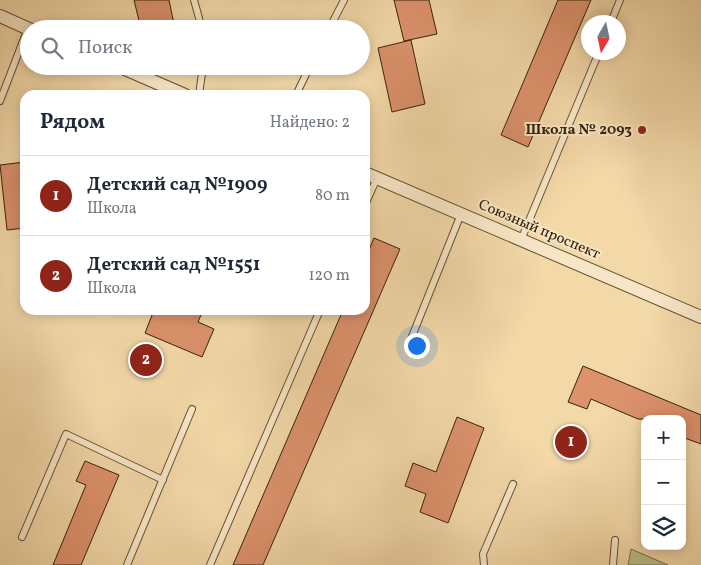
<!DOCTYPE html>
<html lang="ru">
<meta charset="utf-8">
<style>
body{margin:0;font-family:Vollkorn,serif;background:#f2f2f3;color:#1f2937}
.controls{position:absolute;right:15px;bottom:15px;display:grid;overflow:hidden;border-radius:10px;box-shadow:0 2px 12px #0003}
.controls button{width:45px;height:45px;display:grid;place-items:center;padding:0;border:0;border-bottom:1px solid #e0e1e3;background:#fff;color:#1f2937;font:25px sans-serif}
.compass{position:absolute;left:581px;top:15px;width:45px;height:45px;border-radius:50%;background:#fff;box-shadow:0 2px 12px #0003;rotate:189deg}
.you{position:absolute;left:416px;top:345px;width:18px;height:18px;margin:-12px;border:4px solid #fff;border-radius:50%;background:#1a73e8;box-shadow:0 0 0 8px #1a73e833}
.badge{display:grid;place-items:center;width:32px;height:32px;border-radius:50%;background:#8f2418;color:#fff;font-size:16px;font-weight:700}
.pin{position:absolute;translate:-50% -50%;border:2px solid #fff;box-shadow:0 1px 5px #0006}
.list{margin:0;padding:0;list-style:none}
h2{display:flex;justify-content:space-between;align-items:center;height:65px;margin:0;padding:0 20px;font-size:21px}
h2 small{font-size:16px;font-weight:400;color:#747a83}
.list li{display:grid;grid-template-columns:32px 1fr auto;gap:15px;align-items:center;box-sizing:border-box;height:80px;padding:0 20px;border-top:1px solid #e0e1e3}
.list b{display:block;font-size:19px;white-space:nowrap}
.list p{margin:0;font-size:16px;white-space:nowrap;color:#747a83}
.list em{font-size:16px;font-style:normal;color:#747a83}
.icon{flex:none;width:28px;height:28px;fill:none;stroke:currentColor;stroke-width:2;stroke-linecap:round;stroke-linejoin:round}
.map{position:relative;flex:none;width:701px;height:565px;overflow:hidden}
.search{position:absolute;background:#fff;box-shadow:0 2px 12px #0003;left:20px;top:20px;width:350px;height:55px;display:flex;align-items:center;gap:12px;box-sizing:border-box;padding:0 18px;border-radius:28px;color:#747a83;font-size:19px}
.panel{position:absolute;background:#fff;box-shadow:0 2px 12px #0003;left:20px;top:90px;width:350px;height:225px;border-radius:15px}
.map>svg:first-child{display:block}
.green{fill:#babf88;stroke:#78704a}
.building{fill:#dc926c;stroke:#36220b}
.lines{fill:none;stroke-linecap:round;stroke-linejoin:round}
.service-casing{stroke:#655032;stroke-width:8}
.minor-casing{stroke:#655032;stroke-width:14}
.service{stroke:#f7e6c6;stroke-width:6}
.minor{stroke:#f7e6c6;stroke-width:12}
.poi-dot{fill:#8f2418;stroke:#f7e6c6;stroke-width:2}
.labels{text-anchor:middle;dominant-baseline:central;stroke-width:4;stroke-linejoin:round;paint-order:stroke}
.poi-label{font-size:15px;font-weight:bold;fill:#36220b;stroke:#f7e6c6;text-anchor:end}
.street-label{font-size:15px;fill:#36220b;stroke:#f7e6c6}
</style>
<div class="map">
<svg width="701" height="565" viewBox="0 0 701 565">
<rect width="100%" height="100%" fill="#f3d8a8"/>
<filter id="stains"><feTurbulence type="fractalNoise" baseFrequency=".004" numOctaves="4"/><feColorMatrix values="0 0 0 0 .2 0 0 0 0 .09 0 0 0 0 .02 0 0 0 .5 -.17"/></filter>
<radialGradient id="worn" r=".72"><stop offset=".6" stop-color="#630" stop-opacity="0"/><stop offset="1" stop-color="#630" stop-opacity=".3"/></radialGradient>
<path class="green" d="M631,549L668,565H628Z"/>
<g class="building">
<path d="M134,0H169L175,29H141Z"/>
<path d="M394,0H429L437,34L404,41Z"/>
<path d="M558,0H591L528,147L501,135Z"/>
<path d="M411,40L425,104L392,112L378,48Z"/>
<path d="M25,162V228L7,230L0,165Z"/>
<path d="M374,238L400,249L263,565H233L343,310H365V259Z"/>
<path d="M154,310H203L198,322L214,329L202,357L145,333Z"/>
<path d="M583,366L701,415V444L682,437V419H638L591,399L587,409L568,402Z"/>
<path d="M457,417L484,428L448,523L420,512L426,494L405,486L413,463L436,472Z"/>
<path d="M85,461L119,475L81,565H53L86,485L76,481Z"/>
</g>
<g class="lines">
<defs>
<g id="service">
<path d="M194,0L202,29"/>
<path d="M611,22L620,0"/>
<path d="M329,29L344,0"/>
<path d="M199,95L203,66"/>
<path d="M296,95L310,66"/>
<path d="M0,101L28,28"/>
<path d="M365,205L377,178"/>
<path d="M521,240L599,52"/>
<path d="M409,344L461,214"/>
<path d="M22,537L66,434L163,480"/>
<path d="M127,565L192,409"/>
<path d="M210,565L320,310"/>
<path d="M484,565L483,554L513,484"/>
<path d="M613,565L615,540"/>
</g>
<g id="minor">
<path d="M0,16L29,29"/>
<path d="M118,66L185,95"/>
<path d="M365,173L701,317"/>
</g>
</defs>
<use href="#service" class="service-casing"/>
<use href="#minor" class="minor-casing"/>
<use href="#service" class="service"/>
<use href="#minor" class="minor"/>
</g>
<circle class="poi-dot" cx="642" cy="130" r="5"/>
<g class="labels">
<g class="poi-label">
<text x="632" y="130">Школа № 2093</text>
</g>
<g class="street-label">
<text transform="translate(539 230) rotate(23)">Союзный проспект</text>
</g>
</g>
<rect width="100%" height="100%" filter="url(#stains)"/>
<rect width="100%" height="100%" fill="url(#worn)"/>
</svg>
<div class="controls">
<button>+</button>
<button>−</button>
<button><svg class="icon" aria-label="layers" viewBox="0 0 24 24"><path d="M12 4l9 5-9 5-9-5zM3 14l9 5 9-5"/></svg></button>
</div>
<svg class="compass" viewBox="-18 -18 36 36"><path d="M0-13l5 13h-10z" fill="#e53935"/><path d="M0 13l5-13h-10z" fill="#747a83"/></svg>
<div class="you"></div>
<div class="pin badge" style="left:571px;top:442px">1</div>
<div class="pin badge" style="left:146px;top:360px">2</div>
<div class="search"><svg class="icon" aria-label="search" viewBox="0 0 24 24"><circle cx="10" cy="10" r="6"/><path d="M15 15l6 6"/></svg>Поиск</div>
<section class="panel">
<h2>Рядом<small>Найдено: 2</small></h2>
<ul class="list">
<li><span class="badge">1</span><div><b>Детский сад №1909</b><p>Школа</p></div><em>80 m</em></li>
<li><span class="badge">2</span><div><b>Детский сад №1551</b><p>Школа</p></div><em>120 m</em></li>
</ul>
</section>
</div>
